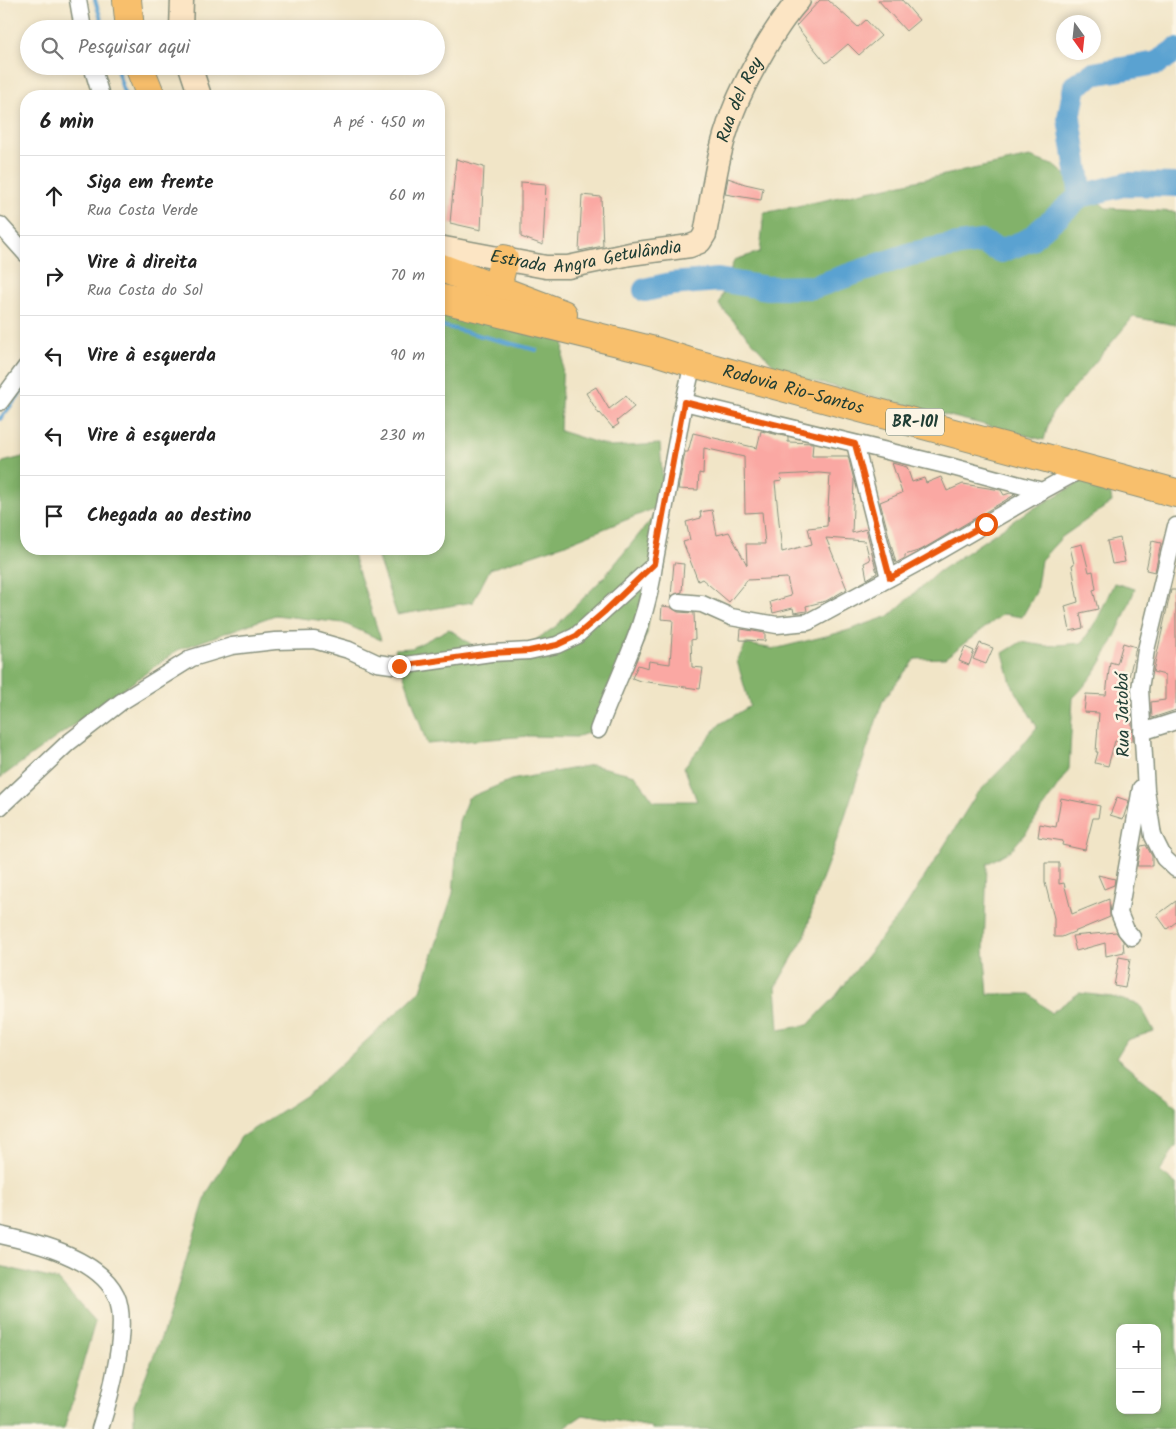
<!DOCTYPE html>
<html lang="pt">
<meta charset="utf-8">
<style>
body{margin:0;font-family:Kalam,sans-serif;background:#f6f6f6;color:#222}
.controls{position:absolute;right:15px;bottom:15px;display:grid;overflow:hidden;border-radius:10px;box-shadow:0 2px 8px #0003}
.controls button{width:45px;height:45px;display:grid;place-items:center;padding:0;border:0;border-bottom:1px solid #e0e0e0;background:#fff;color:#222;font:25px sans-serif}
.compass{position:absolute;left:1056px;top:15px;width:45px;height:45px;border-radius:50%;background:#fff;box-shadow:0 2px 8px #0003;rotate:165deg}
.stop{position:absolute;width:15px;height:15px;margin:-11px;border:4px solid #ea580c;border-radius:50%;background:#fff}
.stop.end{background:#ea580c;border-color:#fff;box-shadow:0 1px 5px #0008}
.list{margin:0;padding:0;list-style:none}
h2{display:flex;justify-content:space-between;align-items:center;height:65px;margin:0;padding:0 20px;font-size:21px}
h2 small{font-size:16px;font-weight:400;color:#767676}
.list li{display:grid;grid-template-columns:32px 1fr auto;gap:15px;align-items:center;box-sizing:border-box;height:80px;padding:0 20px;border-top:1px solid #e0e0e0}
.list b{display:block;font-size:19px;white-space:nowrap}
.list p{margin:0;font-size:16px;white-space:nowrap;color:#767676}
.list em{font-size:16px;font-style:normal;color:#767676}
.icon{flex:none;width:28px;height:28px;fill:none;stroke:currentColor;stroke-width:2;stroke-linecap:round;stroke-linejoin:round}
.map{position:relative;flex:none;width:1176px;height:1429px;overflow:hidden}
.search{position:absolute;background:#fff;box-shadow:0 2px 8px #0003;left:20px;top:20px;width:425px;height:55px;display:flex;align-items:center;gap:12px;box-sizing:border-box;padding:0 18px;border-radius:28px;color:#767676;font-size:19px}
.panel{position:absolute;background:#fff;box-shadow:0 2px 8px #0003;left:20px;top:90px;width:425px;height:465px;border-radius:20px}
.map>svg:first-child{display:block}
.forest{fill:#82b26b;stroke:#507850;fill-rule:evenodd}
.lines{fill:none;stroke-linecap:round;stroke-linejoin:round}
.stream{stroke:#5aa2d1;stroke-width:4}
.river{stroke:#5aa2d1;stroke-width:24}
.building{fill:#faa8a3;fill-rule:evenodd}
.street-casing{stroke:#88917e;stroke-width:19}
.secondary-casing{stroke:#88917e;stroke-width:25}
.highway-casing{stroke:#88917e;stroke-width:30}
.street{stroke:#fff;stroke-width:16}
.secondary{stroke:#fce5c4;stroke-width:22}
.highway{stroke:#f8bf6c;stroke-width:28}
.route{stroke:#ea580c;stroke-width:6}
.labels{text-anchor:middle;dominant-baseline:central;stroke-width:5;stroke-linejoin:round;paint-order:stroke}
.shield{fill:#fcf5e5;stroke:#617469;stroke-width:1}
.shield-label{font-size:16px;font-weight:bold;fill:#1f3d34}
.street-label{font-size:18px;fill:#1f3d34;stroke:#fcf5e5}
</style>
<div class="map">
<svg width="1176" height="1429" viewBox="0 0 1176 1429">
<rect width="100%" height="100%" fill="#fcf5e5"/>
<filter id="ink" filterUnits="userSpaceOnUse"><feTurbulence type="fractalNoise" baseFrequency=".02" numOctaves="2"/><feDisplacementMap in="SourceGraphic" scale="10" xChannelSelector="R" yChannelSelector="G"/><feConvolveMatrix kernelMatrix="1 2 1 2 8 2 1 2 1" color-interpolation-filters="sRGB"/></filter>
<filter id="wash" filterUnits="userSpaceOnUse"><feTurbulence type="fractalNoise" baseFrequency=".0096" numOctaves="4" result="noise"/><feDisplacementMap in="SourceGraphic" scale="20" xChannelSelector="R" yChannelSelector="G"/><feGaussianBlur stdDeviation="1.12" result="paint"/><feColorMatrix in="noise" values="0 0 0 0 0 0 0 0 0 0 0 0 0 0 0 0 0 1.4 0 .05"/><feComposite in="paint" operator="in"/></filter>
<g filter="url(#wash)">
<rect width="100%" height="100%" fill="#f1e5c7"/>
<g class="forest">
<path d="M1030,157L1055,166L1106,208L1176,212V325L1133,317L1051,415L1044,440L781,373L719,305L734,260L760,252L764,213Z"/>
<path d="M439,307L564,334L560,431L611,447L660,444L664,503L647,633L606,727L576,737L530,736L427,744L395,649L412,648L449,629L500,664L555,627L605,576L663,505L566,544L490,569L473,602L397,615L375,549H439Z"/>
<path d="M26,456V549H351L381,640L343,623L275,615L178,650L0,778V465L3,462Z"/>
<path d="M1084,480L1109,483L1112,502L1062,537L1041,560L1036,592L1022,617L1003,614L945,658L915,659L883,700L841,828L816,895L805,936L776,986L779,1030L808,1025L834,998L907,905L976,795L1011,759L1037,727L1011,683L1003,653L1021,642L1046,646L1082,643L1098,618L1114,583L1135,589C1120,627 1103,669 1073,698L1069,769L1029,829L1011,850L987,864L984,949L988,994H1030L1051,1013L1079,993L1113,997L1140,1005L1154,1031L1127,1040L1116,1058L1176,1106V1145L1160,1172L1176,1184V1429H652L651,1427L583,1415L562,1429H134V1405L166,1325L207,1193L241,1137L311,1092L421,990L453,893L459,821L468,798L511,780L592,765L635,775L654,801H697L684,767L720,724L750,706L737,661L746,644L774,649L846,631L889,616L938,572L1022,515ZM1120,1328H1157V1410H1120Z"/>
<path d="M0,1266L58,1280L95,1322L64,1429H0Z"/>
</g>
<g class="lines">
<g class="stream">
<path d="M95,0L104,29"/>
<path d="M116,66L125,96"/>
<path d="M439,325L536,350"/>
<path d="M0,419L26,387"/>
</g>
<g class="river">
<path d="M1081,196L1069,118L1075,86L1093,74L1157,63L1176,50"/>
<path d="M645,290L671,284L718,280L767,288L814,287L911,254L944,247L981,242L1001,251L1029,240L1081,196L1127,184L1176,185"/>
</g>
</g>
<g id="blocks">
<g class="building">
<path d="M820,0H828L858,27L866,20L881,36L859,55L848,44L826,63L796,26Z"/>
<path d="M878,0H902L919,20L906,31Z"/>
<path d="M456,159L484,167L481,230L450,223Z"/>
<path d="M728,178L745,184L763,188L761,200L725,194Z"/>
<path d="M521,182L546,184L543,245L521,237Z"/>
<path d="M582,195L601,197L603,246L579,251Z"/>
<path d="M596,387L609,409L626,396L634,407L617,421L619,424L613,428L600,413L599,414L586,393Z"/>
<path d="M761,431L788,437V442L813,443L812,456H848L854,480L852,533L866,529L877,573L867,579L864,563L870,560L865,541L826,538L847,589L826,601L806,606L807,611L794,613L793,608L773,613L770,602L791,596L787,578L747,580L729,602L702,579L698,581L683,542L690,540L686,522L701,518L700,512L712,510L717,535L729,532L747,565L746,544H765L762,512L745,513L744,457L704,448L703,474L699,473L698,490L678,489L685,452H688L693,433L757,448ZM819,473L830,474L827,526L808,528L812,544L782,552L775,482L782,481L781,475Z"/>
<path d="M892,463L907,467L912,482L924,478L926,483L941,477L947,491L963,484L1001,490L1004,495L1010,493L1016,494L921,550L905,555V558L896,563L880,502L902,493Z"/>
<path d="M1120,538L1125,562L1112,564L1107,541Z"/>
<path d="M1152,541L1161,543L1155,572L1146,570Z"/>
<path d="M1082,544L1089,572L1093,571L1096,589L1093,590L1098,609L1080,613L1083,628L1070,631L1065,606L1078,602L1072,565L1074,564L1070,547Z"/>
<path d="M674,563L684,564L682,592L671,596Z"/>
<path d="M1171,590H1176V710L1152,718L1151,702L1165,700V675L1153,672Z"/>
<path d="M662,606L670,607L678,612L694,613L695,639L691,640L692,667L703,668L700,689L640,681L632,678L638,665L648,668L649,661L670,664L673,620L661,619Z"/>
<path d="M741,629L765,633V641L740,640Z"/>
<path d="M980,643L993,648L986,664L973,659Z"/>
<path d="M1123,643L1136,647L1125,694L1130,695L1133,741H1115L1108,766L1095,763L1098,752H1096L1099,713L1084,712L1086,694L1106,695L1110,662L1117,664Z"/>
<path d="M965,647L974,651L969,665L959,661Z"/>
<path d="M1117,797L1129,801L1123,819L1110,815Z"/>
<path d="M1061,798L1100,806L1098,818H1093L1085,850L1062,845L1063,841L1038,837L1040,824L1056,827Z"/>
<path d="M1146,845L1152,856V866H1137L1141,846Z"/>
<path d="M1045,863H1059V884L1064,883L1072,914L1109,899L1110,917L1062,937H1054V918L1045,883Z"/>
<path d="M1098,875L1115,879L1114,885L1104,889Z"/>
<path d="M1176,901V922L1167,929L1157,915Z"/>
<path d="M1116,932L1123,941L1124,952L1106,956L1105,943L1076,951L1072,936Z"/>
<path d="M1119,957L1130,959L1125,988L1114,986Z"/>
</g>
</g>
</g>
<g filter="url(#ink)">
<use href="#blocks" fill-opacity="0" stroke="#88917e" stroke-width="1"/>
<g class="lines">
<defs>
<g id="street">
<path d="M78,0L83,29"/>
<path d="M92,66L101,96"/>
<path d="M0,225L26,254"/>
<path d="M693,363L684,402L949,466L1042,491L1084,468"/>
<path d="M0,402L26,367"/>
<path d="M855,444L889,578"/>
<path d="M1176,526L1146,650L1140,689L1146,790L1153,836L1164,858L1176,869"/>
<path d="M679,602L702,604L731,617L777,625L808,622L923,560L1042,491"/>
<path d="M598,730C619,673 647,626 654,565"/>
<path d="M1142,732L1176,721"/>
<path d="M0,807L68,743L121,702L192,658L232,646L275,641L314,640L349,650L377,663L399,666L491,653L529,651L557,645L576,636L654,565L684,402"/>
<path d="M1132,937L1126,930L1119,913L1141,788"/>
<path d="M0,1235C36,1243 98,1258 116,1295C130,1324 110,1398 100,1429"/>
</g>
<g id="secondary">
<path d="M181,29L182,0"/>
<path d="M190,66L200,96"/>
<path id="s1" d="M439,247L546,267H568L630,254L690,246L700,242L705,234C712,198 716,161 728,126C739,90 774,27 799,0"/>
</g>
<g id="highway">
<path d="M127,0L130,29"/>
<path d="M139,66L151,96"/>
<path d="M439,267L563,314"/>
<path d="M497,287L504,259"/>
<path id="s2" d="M439,298L655,351L693,363L1176,493"/>
</g>
</defs>
<use href="#street" class="street-casing"/>
<use href="#secondary" class="secondary-casing"/>
<use href="#highway" class="highway-casing"/>
<use href="#street" class="street"/>
<use href="#secondary" class="secondary"/>
<use href="#highway" class="highway"/>
</g>
</g>
<g class="lines" filter="url(#ink)">
<path class="route" d="M399,666L491,653L529,651L557,645L576,636L604,612L654,564L684,402L855,444L890,578L986,524"/>
</g>
<g class="labels">
<rect class="shield" x="886" y="408.5" width="58" height="27" rx="4"/>
<g class="shield-label">
<text x="915" y="422">BR-101</text>
</g>
<g class="street-label">
<text stroke="none"><textPath href="#s1" startOffset="414">Rua del Rey</textPath></text>
<text stroke="none"><textPath href="#s1" startOffset="149">Estrada Angra Getulândia</textPath></text>
<text stroke="none"><textPath href="#s2" startOffset="366">Rodovia Rio-Santos</textPath></text>
<text transform="translate(1124 715) rotate(-91)">Rua Jatobá</text>
</g>
</g>
</svg>
<div class="controls">
<button>+</button>
<button>−</button>
</div>
<svg class="compass" viewBox="-18 -18 36 36"><path d="M0-13l5 13h-10z" fill="#e53935"/><path d="M0 13l5-13h-10z" fill="#767676"/></svg>
<div class="stop" style="left:986px;top:524px"></div>
<div class="stop end" style="left:399px;top:666px"></div>
<div class="search"><svg class="icon" aria-label="search" viewBox="0 0 24 24"><circle cx="10" cy="10" r="6"/><path d="M15 15l6 6"/></svg>Pesquisar aqui</div>
<section class="panel">
<h2>6 min<small>A pé · 450 m</small></h2>
<ul class="list">
<li><svg class="icon" aria-label="ahead" viewBox="0 0 24 24"><path d="M12 20V5M6 11l6-6 6 6"/></svg><div><b>Siga em frente</b><p>Rua Costa Verde</p></div><em>60 m</em></li>
<li><svg class="icon" aria-label="right" viewBox="0 0 24 24"><path d="M7 20v-9h11M14 6l5 5-5 5"/></svg><div><b>Vire à direita</b><p>Rua Costa do Sol</p></div><em>70 m</em></li>
<li><svg class="icon" aria-label="left" viewBox="0 0 24 24"><path d="M17 20v-9H6M10 6l-5 5 5 5"/></svg><div><b>Vire à esquerda</b></div><em>90 m</em></li>
<li><svg class="icon" aria-label="left" viewBox="0 0 24 24"><path d="M17 20v-9H6M10 6l-5 5 5 5"/></svg><div><b>Vire à esquerda</b></div><em>230 m</em></li>
<li><svg class="icon" aria-label="arrive" viewBox="0 0 24 24"><path d="M6 21V4h12l-3 4 3 4H6"/></svg><div><b>Chegada ao destino</b></div></li>
</ul>
</section>
</div>
